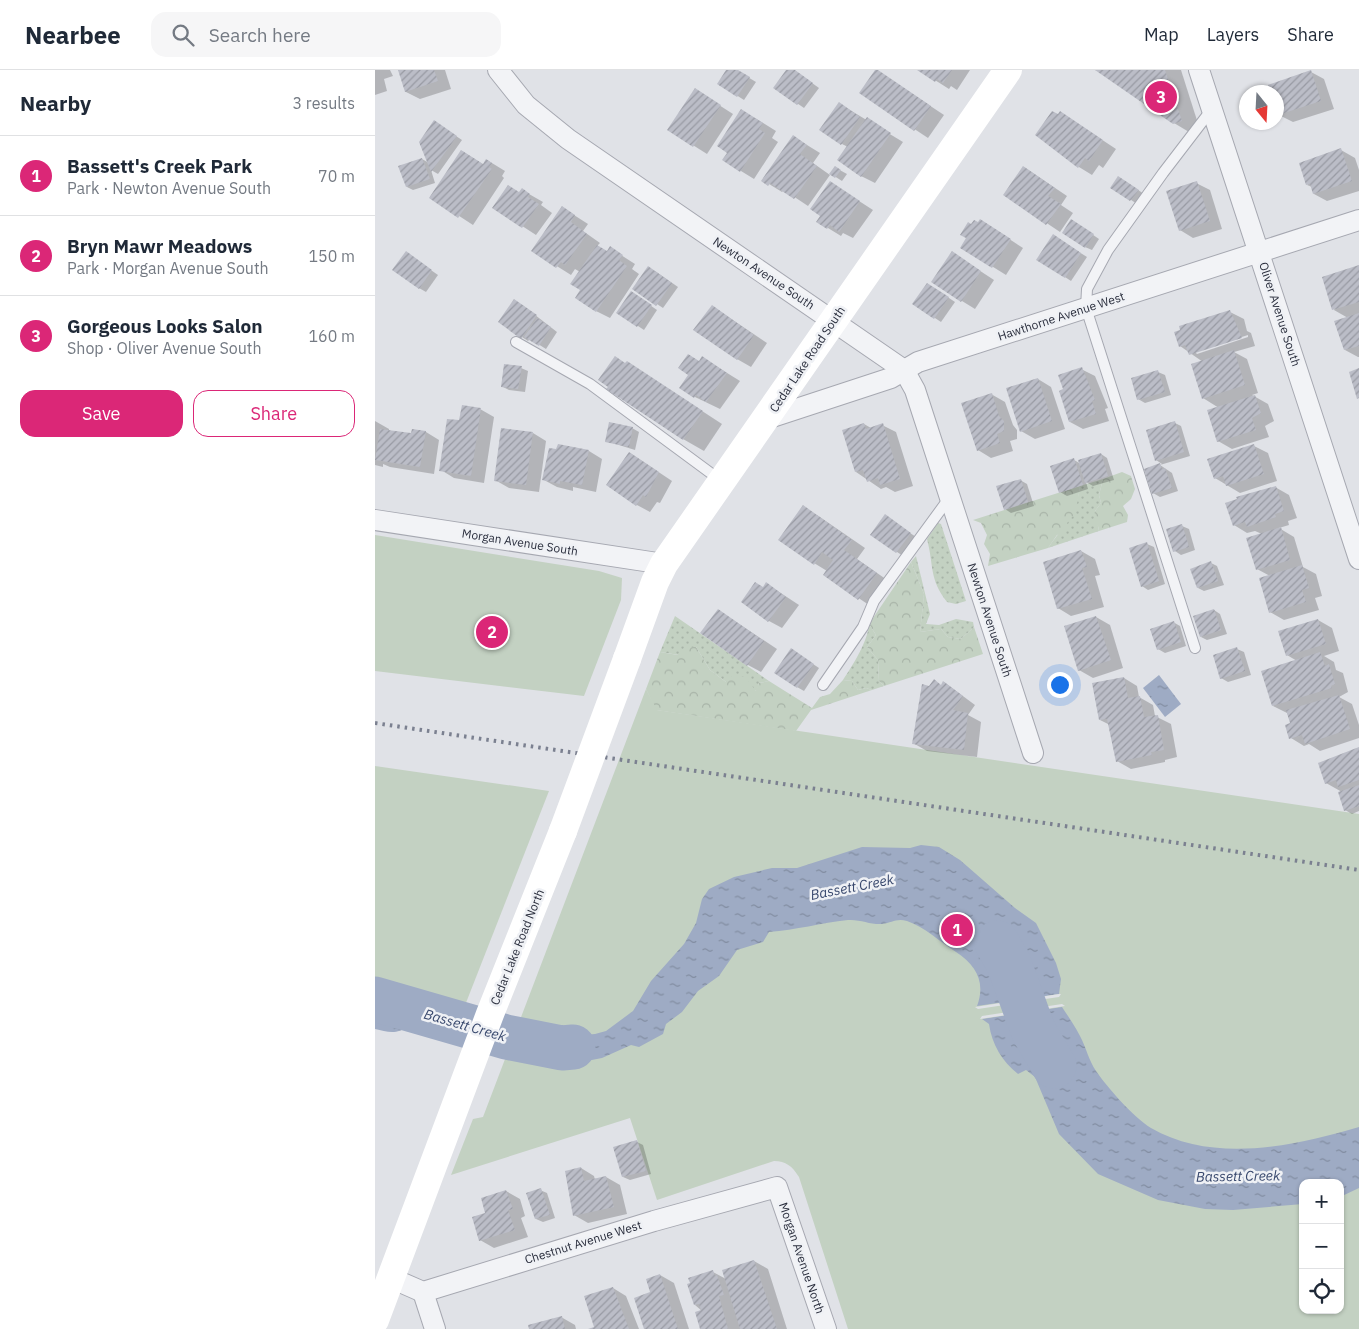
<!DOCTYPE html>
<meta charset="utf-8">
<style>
body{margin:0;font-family:"IBM Plex Sans",sans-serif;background:#f6f6f7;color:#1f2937}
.controls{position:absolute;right:15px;bottom:15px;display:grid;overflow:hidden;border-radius:10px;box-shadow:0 1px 4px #0004}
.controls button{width:45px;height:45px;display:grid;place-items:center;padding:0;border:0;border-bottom:1px solid #e0e1e3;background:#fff;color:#1f2937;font:25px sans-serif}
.compass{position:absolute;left:864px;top:15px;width:45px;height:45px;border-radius:50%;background:#fff;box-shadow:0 1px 4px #0004;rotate:162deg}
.you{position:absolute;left:684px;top:614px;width:18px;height:18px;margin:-12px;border:4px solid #fff;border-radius:50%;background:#1a73e8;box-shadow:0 0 0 8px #1a73e833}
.badge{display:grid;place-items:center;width:32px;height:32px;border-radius:50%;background:#db2777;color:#fff;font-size:16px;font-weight:700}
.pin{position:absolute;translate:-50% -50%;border:2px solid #fff;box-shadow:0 1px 5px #0006}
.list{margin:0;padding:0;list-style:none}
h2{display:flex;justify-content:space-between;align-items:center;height:65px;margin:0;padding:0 20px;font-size:21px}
h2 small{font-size:16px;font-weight:400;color:#747a83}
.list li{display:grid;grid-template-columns:32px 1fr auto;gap:15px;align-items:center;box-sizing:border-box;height:80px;padding:0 20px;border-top:1px solid #e0e1e3}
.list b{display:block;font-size:19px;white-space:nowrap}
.list p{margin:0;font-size:16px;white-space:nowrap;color:#747a83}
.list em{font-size:16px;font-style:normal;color:#747a83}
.actions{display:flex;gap:10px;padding:15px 20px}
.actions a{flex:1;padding:11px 0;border:1px solid #db2777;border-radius:15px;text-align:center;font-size:18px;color:#db2777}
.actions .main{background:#db2777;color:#fff}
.icon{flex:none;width:28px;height:28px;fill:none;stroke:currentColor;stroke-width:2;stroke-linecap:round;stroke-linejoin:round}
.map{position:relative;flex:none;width:984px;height:1259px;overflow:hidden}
header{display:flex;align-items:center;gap:30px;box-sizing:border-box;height:70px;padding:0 25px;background:#fff;border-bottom:1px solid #e0e1e3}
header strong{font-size:24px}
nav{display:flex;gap:28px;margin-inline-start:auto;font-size:18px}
.search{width:350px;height:45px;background:#f6f6f7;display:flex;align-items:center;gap:12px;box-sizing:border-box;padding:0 18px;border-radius:15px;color:#747a83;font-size:19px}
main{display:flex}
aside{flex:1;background:#fff}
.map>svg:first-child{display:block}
.grass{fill:url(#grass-dots)}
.forest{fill:url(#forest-crowns)}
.park{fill:#c3d1c2;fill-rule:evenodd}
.water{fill:url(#water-ripples)}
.pier{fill:#e0e2e7}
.shadow{fill:#0003;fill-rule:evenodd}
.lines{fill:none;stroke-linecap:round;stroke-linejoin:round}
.river{stroke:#9eabc4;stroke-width:45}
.building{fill:url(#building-hatch)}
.lane-casing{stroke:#a6a8b1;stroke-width:12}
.street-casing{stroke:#a6a8b1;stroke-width:22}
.lane{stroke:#f2f3f6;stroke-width:10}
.street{stroke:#f2f3f6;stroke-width:20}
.secondary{stroke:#fff;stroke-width:28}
.rail{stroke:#7b8090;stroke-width:4;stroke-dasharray:2.5 5;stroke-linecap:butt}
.secondary-bridge{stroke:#fff;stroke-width:28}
.labels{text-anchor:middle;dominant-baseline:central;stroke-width:5;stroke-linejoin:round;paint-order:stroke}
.street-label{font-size:12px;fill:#2a2e3d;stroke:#eff1f5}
.water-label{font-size:14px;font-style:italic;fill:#38486d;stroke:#eff1f5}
</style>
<header>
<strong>Nearbee</strong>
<div class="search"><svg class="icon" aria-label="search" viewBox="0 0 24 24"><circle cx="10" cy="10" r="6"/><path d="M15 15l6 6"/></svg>Search here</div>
<nav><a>Map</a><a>Layers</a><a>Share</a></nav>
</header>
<main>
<aside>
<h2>Nearby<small>3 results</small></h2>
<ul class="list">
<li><span class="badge">1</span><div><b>Bassett's Creek Park</b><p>Park · Newton Avenue South</p></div><em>70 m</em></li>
<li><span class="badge">2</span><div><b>Bryn Mawr Meadows</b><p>Park · Morgan Avenue South</p></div><em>150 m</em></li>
<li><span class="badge">3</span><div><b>Gorgeous Looks Salon</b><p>Shop · Oliver Avenue South</p></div><em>160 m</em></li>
</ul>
<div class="actions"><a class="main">Save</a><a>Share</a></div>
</aside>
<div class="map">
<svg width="984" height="1259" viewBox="0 0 984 1259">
<defs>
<pattern id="grass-dots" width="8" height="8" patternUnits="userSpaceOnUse" patternTransform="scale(1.25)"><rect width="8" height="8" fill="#c3d1c2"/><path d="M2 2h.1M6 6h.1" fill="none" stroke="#a8b4a8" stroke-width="1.8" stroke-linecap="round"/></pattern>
<pattern id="forest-crowns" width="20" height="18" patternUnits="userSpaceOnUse" patternTransform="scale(1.25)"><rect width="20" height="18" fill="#c3d1c2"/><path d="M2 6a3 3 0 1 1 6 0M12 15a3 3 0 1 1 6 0" fill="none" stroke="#a8b4a8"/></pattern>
<pattern id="water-ripples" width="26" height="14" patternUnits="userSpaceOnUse" patternTransform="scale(1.25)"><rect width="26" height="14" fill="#9eabc4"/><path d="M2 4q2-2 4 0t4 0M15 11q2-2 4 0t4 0" fill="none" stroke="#818ca0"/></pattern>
<pattern id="building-hatch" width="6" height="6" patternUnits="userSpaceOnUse" patternTransform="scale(1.25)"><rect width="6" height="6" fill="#bbbdc7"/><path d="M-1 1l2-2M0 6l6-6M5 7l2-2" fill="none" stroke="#989aa3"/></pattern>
</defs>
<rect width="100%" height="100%" fill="#e0e2e7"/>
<g class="grass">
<path d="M728,409L724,425L726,433L720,441L724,461L673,478C691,452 700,449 705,416Z"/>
<path d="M563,453L566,454L591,531L581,534L572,532C554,509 559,496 552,469Z"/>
<path d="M541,486L555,544L551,554L564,555L581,549L598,552L599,557L586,569L573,567L566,559L545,562L549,524L536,492Z"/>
<path d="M300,546L394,611L384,613L382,621L351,612L335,600L321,577L304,585L285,582Z"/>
<path d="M494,554L501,565L492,577L503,590L504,611L509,616L497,620L491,618L483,620L477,611L468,610C478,595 493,571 494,554Z"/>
</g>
<g class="forest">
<path d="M747,402L756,406L760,419L756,429L748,436L753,445L752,452L724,461L723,456L718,453L720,441L726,433L724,425L728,409Z"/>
<path d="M705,416C703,429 702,444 692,453L691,463L682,465L673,478L613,496L615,484L609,474L612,465L606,453L598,450Z"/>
<path d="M536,492L549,524L545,562L566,559L573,567L586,569L599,557L608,584L509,616L504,611L503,590L492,577L501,565L494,554Z"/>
<path d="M310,577H321L335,600L351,612L358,605L370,607L381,621L384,613L394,611L437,638L445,627L455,624L468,610L477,611L483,620L491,618L497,620L436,640L421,661L281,640L271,619L285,582L303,585Z"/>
</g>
<g class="park">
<path d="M0,465L224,501L247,508L246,530L209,626L0,601Z"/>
<path d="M271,619L282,640L984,744V1259H473L424,1107C417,1096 411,1091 399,1091L282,1130L255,1048L76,1105L98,1049L108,1047ZM928,1113H965V1240H928Z"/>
<path d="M0,696L174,721L87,943L0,918Z"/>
</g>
<g class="water">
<path d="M784,605L806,634L790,647L768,618Z"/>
<path d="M546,775L564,777L585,790L640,838L661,853L681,893L686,909L684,924L602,936C611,912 601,895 581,882C565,872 550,857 532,851C521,848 517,853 507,854C496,855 485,849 473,850C446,853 421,860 394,862L388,872L362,880L344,906L323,921L307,942L291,954L288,964L264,977L256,975L227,988L176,998L131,986L144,954L208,965L220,964L231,961L258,941L276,911L309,874L321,853L327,829L334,819L359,807L397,798H422L487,777L535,778Z"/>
<path d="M0,915L90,934L76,972L32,956C23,965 12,962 0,959Z"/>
<path d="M687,937C693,946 700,956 705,966C711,977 714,991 721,1001C733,1018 758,1047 776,1058C838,1094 920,1076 984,1057V1118L965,1127V1113H928V1134L858,1140L830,1139L783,1130L723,1104L684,1064L660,1007L651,1000L643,1004C627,991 617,975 614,954L607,949Z"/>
</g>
<g class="pier">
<path d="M684,924H686L684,927L603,939L600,937Z"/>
<path d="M687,934L690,936L605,949L607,946Z"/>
</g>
<g class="shadow">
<path d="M0,0H15L18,6L9,9L12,21L0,25Z"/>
<path d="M24,0H70L76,19L45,29L31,22Z"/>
<path d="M353,0H361L381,12L369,30L344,14Z"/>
<path d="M413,0H419L444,18L429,38L400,18Z"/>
<path d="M501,0L569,45L553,68L485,23Z"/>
<path d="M544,0H595L582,20L576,16L574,19Z"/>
<path d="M722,0H806L826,63L819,65L799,53Z"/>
<path d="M936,2L949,9L959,39L918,52L904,45L902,22H897L895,15Z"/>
<path d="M333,28L358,44L332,84L294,60Z"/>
<path d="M470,37L528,72L500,113L486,106L473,77L467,74Z"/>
<path d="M685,42L741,79L728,98L724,95L717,105L704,97L683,45Z"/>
<path d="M380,48L401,61L397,68L403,72L379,109L366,101L354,82Z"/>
<path d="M66,56L87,70L63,104L56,100L60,113L38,120L32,117L47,89L54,93Z"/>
<path d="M419,67L445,83L438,93L455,105L433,136L409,120L407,122L394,114Z"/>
<path d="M966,80L980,88L984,100V121L952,131L939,124L937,117L932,115Z"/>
<path d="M87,81L109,95L112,90L130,101L127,106L129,108L98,155L55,127Z"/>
<path d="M649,97L692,126L686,135L698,143L685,162L630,125Z"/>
<path d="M461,98L472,104L467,111L456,104Z"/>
<path d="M750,111L769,124L762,134L737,117Z"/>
<path d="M456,113L498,140L478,168L468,163L466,166L453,158L447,146Z"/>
<path d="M821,113L835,120L847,159L818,168L805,160Z"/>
<path d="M147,120L168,132L166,135L177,143L161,165L118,137L145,123Z"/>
<path d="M188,138L213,154L208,161L225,173L222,176L233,182L235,178L260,194L257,199L264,204L235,248L221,241L206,220L205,202L200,199L196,205L158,181Z"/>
<path d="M702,154L724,169L717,180L710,177Z"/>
<path d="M619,159L648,178L631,205L586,177Z"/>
<path d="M685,170L712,187L696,211L690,207Z"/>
<path d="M37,187L63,205L51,222L44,218Z"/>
<path d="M590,191L619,210L600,239L587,231Z"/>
<path d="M984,197V287H983L970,280L973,248L959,240Z"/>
<path d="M280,201L303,217L288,238L259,219Z"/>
<path d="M559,218L580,232L566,252L539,234Z"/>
<path d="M262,226L282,240L269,260L263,256Z"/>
<path d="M146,234L182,262L171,279L155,269L153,271L147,267Z"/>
<path d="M337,236L392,273L376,297L362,289Z"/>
<path d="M855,242L869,249L872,261L876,263L880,276L859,282L872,289L883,323L877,325L893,334L899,351L890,356L894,367L857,379L843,371L844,338L828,328V292L805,276ZM873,265V267L822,284L820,282Z"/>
<path d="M328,288L365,311L345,339L320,327L325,292Z"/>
<path d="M252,292L347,354L329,381L308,369L251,294Z"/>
<path d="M146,298L153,301L150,322L134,320L128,317Z"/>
<path d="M706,299L720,306L733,338L730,339L734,351L708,359L695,352Z"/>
<path d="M783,302L790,305L796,325L770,333L763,329Z"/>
<path d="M663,309L676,317L690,359L660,369L646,361Z"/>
<path d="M616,324L630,332L638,355L642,360V369L635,371L638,381L616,388L603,380Z"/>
<path d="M105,339L119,347L109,413L79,408L66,400L85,352Z"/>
<path d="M0,351L14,359V361L37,365L51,362L64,370L59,404L15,397L8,394V397L0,395Z"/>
<path d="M800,353L806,356L815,386L785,395L797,403L803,421L785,427L778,423L770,400L787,394L781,390Z"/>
<path d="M489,354L496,358L507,355L521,362L538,416L520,422L511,417L506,419L481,402Z"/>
<path d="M257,358L264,362L260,380L231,371Z"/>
<path d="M158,363L171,371L164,422L134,418L120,410Z"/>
<path d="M879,376L893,383L902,411L865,423L840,408Z"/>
<path d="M182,381H214L227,389L221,422L198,417V421L182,417L169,410Z"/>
<path d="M255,383L297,411L285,433L282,432L275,442L262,435Z"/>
<path d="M726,384L732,388L739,410L718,416L711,412L713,419L692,426L685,422L699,390L706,394Z"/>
<path d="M645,410L652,414L659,436L636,443L630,439Z"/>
<path d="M900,417L914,425L922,448L913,451L914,455L904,458L919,467L928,497L941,504L947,526L940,528L944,540L909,550L895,542V506L882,499L887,464L880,461L872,463L859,455Z"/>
<path d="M442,445L490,478L482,489L515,512L497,537L449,505L452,501L439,493Z"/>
<path d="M516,450L541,467L528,486L497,465Z"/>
<path d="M807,456L814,459L820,480L806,485L800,481Z"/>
<path d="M772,474L779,477L790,514L773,520L767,516Z"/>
<path d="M706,481L720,489L725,505L720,506L729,537L696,546L683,538Z"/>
<path d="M836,493L842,496L849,515L829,521L823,518Z"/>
<path d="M392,514L424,535L407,558L394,551L388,518Z"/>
<path d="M343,540L402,579L386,602L373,595Z"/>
<path d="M839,540L845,544L852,564L832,570L826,567Z"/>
<path d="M721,547L735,555L748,598L718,608L704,600Z"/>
<path d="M943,550L957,558L964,581L949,586L959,592L961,600L968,603L973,622L964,627L977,634L984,655V668L945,681L934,674L929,676L916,668L917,654L912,643L898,636L922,591L912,585Z"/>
<path d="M798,552L805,556L811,576L790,583L783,579Z"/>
<path d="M862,579L869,582L876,605L853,612L846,608Z"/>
<path d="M423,584L444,598L429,621L422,617Z"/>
<path d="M749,608L762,616L764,627L778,635L780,646L796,654L802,687L790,690V692L756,699L742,691L735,655L725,650Z"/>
<path d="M569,612L600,635L593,645L606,652L602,687L552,681L538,673L555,617L567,616Z"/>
<path d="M984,679V741L977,744L970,740L967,722L951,713Z"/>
<path d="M262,1072L268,1075L276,1104L255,1110L248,1107Z"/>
<path d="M206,1098L219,1106L220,1110L231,1107L245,1115L252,1144L213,1153L199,1145Z"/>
<path d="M165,1120L172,1123L180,1148L168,1152L161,1149Z"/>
<path d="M131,1121L145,1129L150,1146L146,1148L153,1167L119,1178L105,1170L112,1144Z"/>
<path d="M379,1191L393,1199L412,1259H326L327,1241L320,1235L338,1202L351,1209Z"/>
<path d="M285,1205L299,1213L314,1259H270L277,1223Z"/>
<path d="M238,1218L251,1226L264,1259H217L220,1258Z"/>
<path d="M186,1247L200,1255L201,1259H156Z"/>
</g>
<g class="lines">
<g class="river">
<path d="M622,873L634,894L658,960L679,996"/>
<path d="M0,929L131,967L187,978L198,977"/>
</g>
</g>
<g class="building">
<path d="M23,0H59L63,11L30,22Z"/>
<path d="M351,0H363L375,7L362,27L342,14Z"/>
<path d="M411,0H420L438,13L422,35L398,18Z"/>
<path d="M500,0H503L556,36L539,61L484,23Z"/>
<path d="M542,0H577L568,13L562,9L560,12Z"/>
<path d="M720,0H790L807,51L798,54Z"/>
<path d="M936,0L946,31L903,45L902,22H896L893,15Z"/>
<path d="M320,18L346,35L318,77L292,60Z"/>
<path d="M464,32L485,47L466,75L444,60Z"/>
<path d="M366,39L388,53L384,59L390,63L365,102L347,90L352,83L342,76Z"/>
<path d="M677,41L683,44L685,41L728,70L714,91L710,88L703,98L660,65Z"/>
<path d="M492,47L516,63L486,107L462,90Z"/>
<path d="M59,50L82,66L56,102L44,72Z"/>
<path d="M418,65L432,75L425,84L442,96L419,129L395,113L393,116L386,111Z"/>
<path d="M966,78L977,111L938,124L935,114L931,115L924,93Z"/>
<path d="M86,80L108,94L111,89L117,93L114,97L117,99L83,148L54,128Z"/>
<path d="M47,88L55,109L31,117L23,96Z"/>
<path d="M460,96L466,100L460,108L454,104Z"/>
<path d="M648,96L680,118L673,126L686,134L671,155L628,125Z"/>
<path d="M743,106L764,120L755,131L735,118Z"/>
<path d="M455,111L485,131L464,162L455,155L452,159L441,152L445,146L435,139Z"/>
<path d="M822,111L835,151L804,161L791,121Z"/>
<path d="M133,115L144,122L147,118L155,124L153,127L164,134L147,158L117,138Z"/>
<path d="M187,136L200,145L196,152L212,164L190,195L186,192L181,198L156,181Z"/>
<path d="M605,149L636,169L617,198L585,178L591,168L585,165L593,152L596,154L599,150L603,152Z"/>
<path d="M696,149L719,164L710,178L687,163Z"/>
<path d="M678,164L706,183L690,208L661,190Z"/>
<path d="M222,175L232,181L235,176L248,185L244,190L252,196L221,242L200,228L205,220L195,214Z"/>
<path d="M31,181L57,200L44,219L17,200Z"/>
<path d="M577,181L606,201L586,232L556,212Z"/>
<path d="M984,195V232L957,240L947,207Z"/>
<path d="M273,196L297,213L281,236L257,219Z"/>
<path d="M552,213L574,227L559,249L537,234Z"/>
<path d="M256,221L277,235L262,257L241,243Z"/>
<path d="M139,229L162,245L146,269L123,252Z"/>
<path d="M337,235L379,265L362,290L318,260Z"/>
<path d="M855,240L867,268L814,285L810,275L804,277L799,262L805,260L804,256Z"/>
<path d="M984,243V276L969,280L959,251Z"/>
<path d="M162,248L176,257L164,276L149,267Z"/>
<path d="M859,280L870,315L827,329L816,294Z"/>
<path d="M313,284L324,291L327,286L352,303L331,332L321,325L319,328L304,318L313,305L303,298Z"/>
<path d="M240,286L250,293L252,291L328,341L308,370L231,319L233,317L223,310Z"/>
<path d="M129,294L147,296L143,319L126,317Z"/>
<path d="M707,297L720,330L717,331L721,344L694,352L684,321L688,319L683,305Z"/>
<path d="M984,298V328L982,329L974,302Z"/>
<path d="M783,300L790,322L762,330L756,308Z"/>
<path d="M663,308L677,351L645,362L631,318Z"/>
<path d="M617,323L624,346L629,351V361L622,364L625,373L602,381L586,333Z"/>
<path d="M880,325L886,343L877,348L881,360L842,372L832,340Z"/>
<path d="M87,335L106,338L96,406L64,401L72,349L84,350Z"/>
<path d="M800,351L809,382L780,391L771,360Z"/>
<path d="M234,352L258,357L254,377L230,372Z"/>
<path d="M489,353L491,359L508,353L525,409L505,415L503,408L492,412L488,400L480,402L467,360Z"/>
<path d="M126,358L158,362L151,415L119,411Z"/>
<path d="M5,359L36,363L37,359L51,361L45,397L0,390Z"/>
<path d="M183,374L214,380L207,415L185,411V414L167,410L174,378L181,379Z"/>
<path d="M879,374L889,404L851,416L848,406L839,409L832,389Z"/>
<path d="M254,382L284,402L271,427L268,425L261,436L231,415Z"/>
<path d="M726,383L733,406L710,413L703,390Z"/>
<path d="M699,388L708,415L684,423L675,396Z"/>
<path d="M785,393L787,399L790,398L797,418L777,424L769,399Z"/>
<path d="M646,409L653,432L629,440L621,416Z"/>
<path d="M901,416L909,441L900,444L901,447L872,457L870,452L858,456L850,433L862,429L861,427Z"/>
<path d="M428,435L477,470L469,480L502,503L483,530L448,505L458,490L447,482L439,495L403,470Z"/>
<path d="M510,444L536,463L521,483L495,465Z"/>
<path d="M807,454L814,477L798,482L791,459Z"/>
<path d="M906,457L915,490L881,500L871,468Z"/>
<path d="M772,472L784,511L766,517L754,478Z"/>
<path d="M706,480L712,497L707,498L717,529L682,539L668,492Z"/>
<path d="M836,491L843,511L822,518L815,499Z"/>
<path d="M927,495L934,518L927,520L931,532L894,543L884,508Z"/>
<path d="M380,512L388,517L391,512L411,527L393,552L366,532Z"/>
<path d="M343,539L389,571L372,596L325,563Z"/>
<path d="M839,539L846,560L825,567L818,546Z"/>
<path d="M721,546L736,590L703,601L689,556Z"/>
<path d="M943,549L951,574L911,586L903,561Z"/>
<path d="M799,551L806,572L782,580L775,559Z"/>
<path d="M862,577L870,601L845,609L838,585Z"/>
<path d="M416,578L439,594L422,618L399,603Z"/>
<path d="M945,582L950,596L954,594L960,614L956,616L957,618L897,636L886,601Z"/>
<path d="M749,607L753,628L765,626L769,647L783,645L789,680L776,682L777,685L741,692L732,649L724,650L717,613Z"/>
<path d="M559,609L566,615L568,611L588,626L578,640L593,643L589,680L537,674L547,614L554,616Z"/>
<path d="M964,625L975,659L930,674L927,665L914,669L910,655L915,653L911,640Z"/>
<path d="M984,677V710L963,717L961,710L950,714L943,693Z"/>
<path d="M984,715V736L969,741L963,722Z"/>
<path d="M262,1070L271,1101L247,1107L238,1077Z"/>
<path d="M206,1097L209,1111L231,1106L239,1137L198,1146L190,1101Z"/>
<path d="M166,1118L175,1145L160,1149L151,1123Z"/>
<path d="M131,1120L138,1139L133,1140L140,1160L104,1171L97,1147L110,1143L106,1128Z"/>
<path d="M379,1190L402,1259H365L347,1200Z"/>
<path d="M338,1200L340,1206L342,1205L349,1225L344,1226L353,1259H325L320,1242L326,1240L324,1234L319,1235L312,1214L315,1213L313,1208Z"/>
<path d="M285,1204L303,1259H269L259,1228L275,1222L271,1209Z"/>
<path d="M238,1217L254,1259H213L219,1257L209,1226Z"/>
<path d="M187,1246L190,1259H154L153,1255Z"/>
</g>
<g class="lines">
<defs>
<g id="lane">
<path d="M141,272L215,314L345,410"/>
<path d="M820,578L711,238L712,219L733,180L788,103L837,39"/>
<path d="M448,615L488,557L499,531L575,427"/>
</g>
<g id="street">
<path d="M123,0L151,35L193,69L529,300L540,320L658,683"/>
<path d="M824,0L984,489"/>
<path d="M391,349L516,308L543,292L984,150"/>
<path d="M0,450L289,494"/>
<path d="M16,1208L48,1222L279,1151L402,1117L451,1259"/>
<path d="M48,1222L60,1259"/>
</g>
</defs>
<use href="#lane" class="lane-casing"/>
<use href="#street" class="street-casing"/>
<use href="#lane" class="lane"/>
<use href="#street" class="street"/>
<g class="secondary">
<path d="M252,589L280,512L289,494L633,0"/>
<path d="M0,1250L115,944L188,761"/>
</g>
<path class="rail" d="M0,653L984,800"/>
<path class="secondary-bridge" d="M188,761L252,589"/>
</g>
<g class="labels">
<g class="street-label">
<text transform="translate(389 203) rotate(34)">Newton Avenue South</text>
<text transform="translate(905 244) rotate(72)">Oliver Avenue South</text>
<text transform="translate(686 246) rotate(-18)">Hawthorne Avenue West</text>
<text transform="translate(432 289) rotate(-56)">Cedar Lake Road South</text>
<text transform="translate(145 472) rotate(9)">Morgan Avenue South</text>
<text transform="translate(615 550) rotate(72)">Newton Avenue South</text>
<text transform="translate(142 877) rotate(-68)">Cedar Lake Road North</text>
<text transform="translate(208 1172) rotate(-17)">Chestnut Avenue West</text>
<text transform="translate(427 1188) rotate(71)">Morgan Avenue North</text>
</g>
<g class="water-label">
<text transform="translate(477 817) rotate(-11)">Bassett Creek</text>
<text transform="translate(90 955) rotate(16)">Bassett Creek</text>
<text transform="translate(863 1106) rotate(-1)">Bassett Creek</text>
</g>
</g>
</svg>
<div class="controls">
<button>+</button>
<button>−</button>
<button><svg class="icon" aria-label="locate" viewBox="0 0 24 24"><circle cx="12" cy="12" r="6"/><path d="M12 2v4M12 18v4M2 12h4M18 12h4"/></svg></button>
</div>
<svg class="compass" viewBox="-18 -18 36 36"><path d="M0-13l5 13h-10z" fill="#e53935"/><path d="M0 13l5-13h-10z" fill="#747a83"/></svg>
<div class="you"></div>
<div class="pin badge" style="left:582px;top:860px">1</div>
<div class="pin badge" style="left:117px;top:562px">2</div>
<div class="pin badge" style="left:786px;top:27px">3</div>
</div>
</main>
